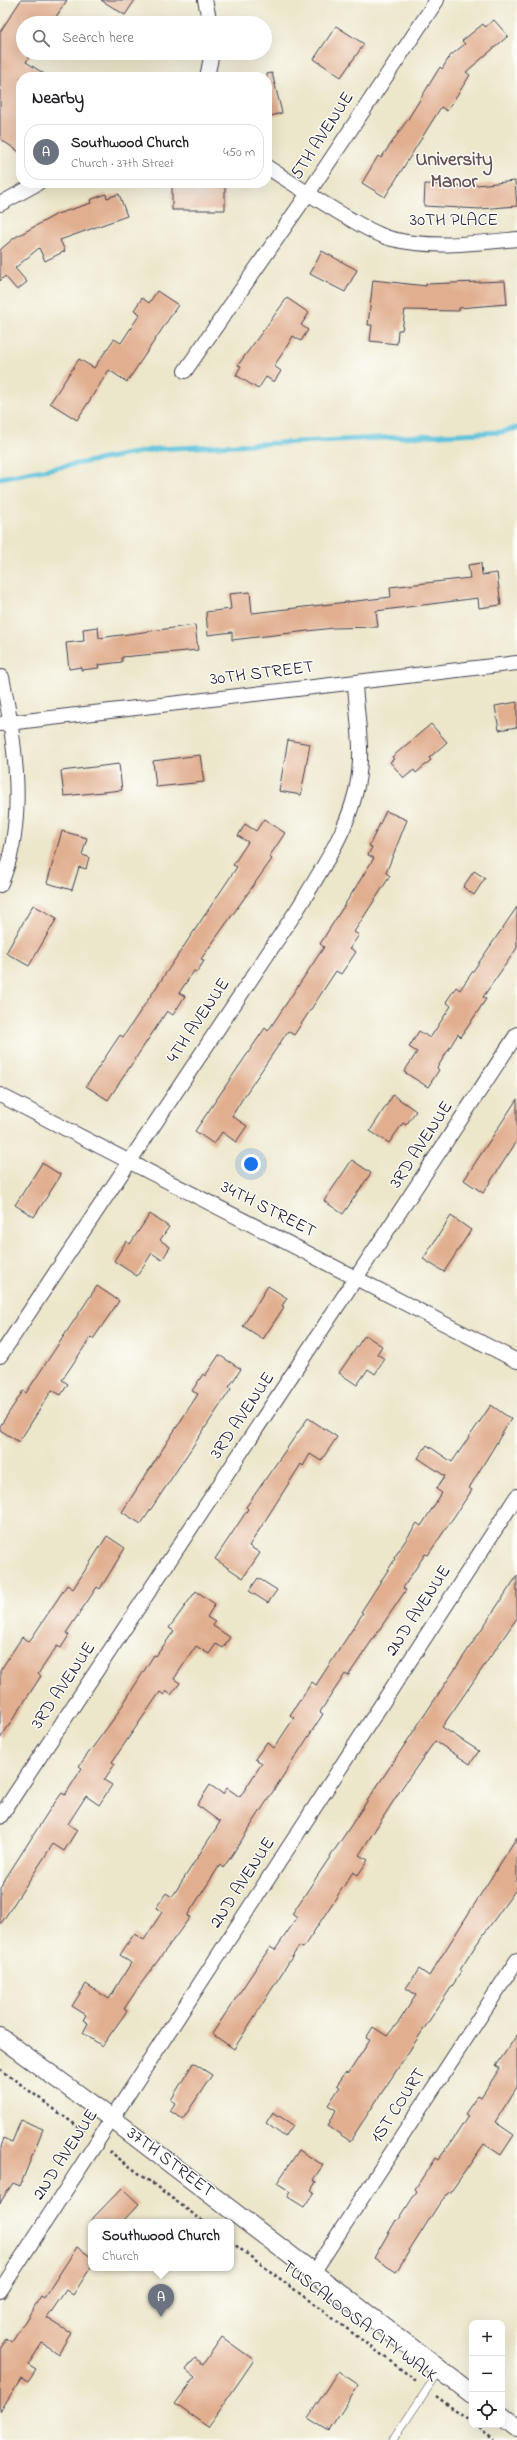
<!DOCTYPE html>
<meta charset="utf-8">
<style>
body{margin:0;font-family:"Indie Flower",sans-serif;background:#f6f6f6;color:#202124}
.controls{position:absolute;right:12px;bottom:12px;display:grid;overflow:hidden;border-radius:8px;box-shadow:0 4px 16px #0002}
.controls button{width:36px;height:36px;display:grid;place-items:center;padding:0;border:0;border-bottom:1px solid #e0e0e0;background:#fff;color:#202124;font:20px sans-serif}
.you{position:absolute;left:251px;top:1164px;width:14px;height:14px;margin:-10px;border:3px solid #fff;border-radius:50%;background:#1a73e8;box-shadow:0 0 0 6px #1a73e833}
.badge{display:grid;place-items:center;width:26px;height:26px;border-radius:50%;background:#d1495b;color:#fff;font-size:13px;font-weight:700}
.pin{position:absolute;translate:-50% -33px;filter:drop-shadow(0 1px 2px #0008)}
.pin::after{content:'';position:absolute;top:21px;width:14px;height:12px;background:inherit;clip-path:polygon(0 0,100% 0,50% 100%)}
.popup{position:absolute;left:88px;top:2219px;width:146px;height:52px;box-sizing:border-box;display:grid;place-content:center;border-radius:8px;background:#fff;filter:drop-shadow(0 1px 3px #0005);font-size:13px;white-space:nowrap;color:#757577}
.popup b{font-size:15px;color:#202124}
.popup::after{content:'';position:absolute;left:50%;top:100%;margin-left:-8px;border:8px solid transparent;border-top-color:#fff}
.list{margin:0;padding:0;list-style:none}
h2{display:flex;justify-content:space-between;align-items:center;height:52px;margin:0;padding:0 16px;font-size:17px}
h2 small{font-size:13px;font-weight:400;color:#757577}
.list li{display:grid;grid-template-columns:26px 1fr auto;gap:12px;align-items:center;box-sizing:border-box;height:56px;margin:0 8px 8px;padding:0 8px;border:1px solid #e0e0e0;border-radius:16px}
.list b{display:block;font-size:15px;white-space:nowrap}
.list p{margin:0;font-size:13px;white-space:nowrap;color:#757577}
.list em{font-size:13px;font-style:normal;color:#757577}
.icon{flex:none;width:22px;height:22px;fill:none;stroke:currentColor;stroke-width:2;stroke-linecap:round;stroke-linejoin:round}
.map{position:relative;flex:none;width:517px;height:2440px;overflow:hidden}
.search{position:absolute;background:#fff;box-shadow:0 4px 16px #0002;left:16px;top:16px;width:256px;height:44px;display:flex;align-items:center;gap:10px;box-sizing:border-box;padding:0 14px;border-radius:22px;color:#757577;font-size:15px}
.panel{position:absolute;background:#fff;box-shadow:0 4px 16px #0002;left:16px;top:72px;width:256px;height:116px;border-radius:16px}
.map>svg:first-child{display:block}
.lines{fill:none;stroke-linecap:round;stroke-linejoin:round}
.stream{stroke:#5ec2dc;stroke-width:5}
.building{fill:#e1ae8f}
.service-casing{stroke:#403f50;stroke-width:8}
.minor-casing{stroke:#403f50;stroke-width:16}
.tertiary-casing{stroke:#403f50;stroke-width:20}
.path{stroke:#403f50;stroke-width:2.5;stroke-dasharray:3 3;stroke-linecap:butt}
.service{stroke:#fff;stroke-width:7}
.minor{stroke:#fff;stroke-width:14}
.tertiary{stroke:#fff;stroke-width:18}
.labels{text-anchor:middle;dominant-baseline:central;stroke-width:3;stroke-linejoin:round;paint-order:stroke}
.street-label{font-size:18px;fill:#22223b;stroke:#fdfcf7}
.neighbourhood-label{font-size:19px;font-weight:bold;fill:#655358;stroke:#fdfcf7}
</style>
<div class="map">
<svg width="517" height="2440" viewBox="0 0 517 2440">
<rect width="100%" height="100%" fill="#fdfcf7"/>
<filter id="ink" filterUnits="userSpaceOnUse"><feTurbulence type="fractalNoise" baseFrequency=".025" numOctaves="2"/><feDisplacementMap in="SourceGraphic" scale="8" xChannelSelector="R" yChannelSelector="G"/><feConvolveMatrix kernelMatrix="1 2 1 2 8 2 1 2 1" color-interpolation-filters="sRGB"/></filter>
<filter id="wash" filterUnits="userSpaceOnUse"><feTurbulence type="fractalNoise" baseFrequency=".012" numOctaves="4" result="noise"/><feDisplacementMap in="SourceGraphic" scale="16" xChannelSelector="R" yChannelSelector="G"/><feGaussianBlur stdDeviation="0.9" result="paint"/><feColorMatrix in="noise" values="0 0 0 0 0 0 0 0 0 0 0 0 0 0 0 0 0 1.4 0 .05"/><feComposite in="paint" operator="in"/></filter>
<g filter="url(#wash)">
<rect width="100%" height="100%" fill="#ece6ca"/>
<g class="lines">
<path class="stream" d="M0,478L157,449L502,432L517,428"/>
</g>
<g id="blocks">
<g class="building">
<path d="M21,0H67L52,23H23V53H32L26,62L49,77H21V153L0,139V32Z"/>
<path d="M101,0H135L125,15Z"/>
<path d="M494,20L508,36L466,72L470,75L447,111L441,107L385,197L362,183L378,156L381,158L408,119L440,67L442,69L450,56L465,44L462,41L483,24L485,27Z"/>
<path d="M336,26L364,44L341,77L314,59Z"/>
<path d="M272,73L282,113L267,117V74Z"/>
<path d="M515,181L517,206L480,209L424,206L425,184L467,186Z"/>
<path d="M172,184L225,187V210H172Z"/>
<path d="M106,194L107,198L119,194L127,216L60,240L65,251L45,261L39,248L15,268L27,282L17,290L5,276L0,281V250L14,238L57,214L91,203L90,200Z"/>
<path d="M322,251L357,270L345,292L310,274Z"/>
<path d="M373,280L426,286V284L505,281L507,304L459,308V311L405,310L402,330H398L397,344L370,341L372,325H368Z"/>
<path d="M157,291L178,305L127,382L109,370L77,420L50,403L79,359L94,368L114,339L121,343L140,314L134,310L142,298L149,303Z"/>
<path d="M287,298L309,313L301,325L308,330L301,341L293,336L284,351L274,366L281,371L274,382L266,377L258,389L236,375L241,366L238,365Z"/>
<path d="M481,563L482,575L497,573L501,605L479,608L478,598L376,611L378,627L333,628L232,640V632L208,635L206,612L231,609L229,594L250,592L252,613L391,597L390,587L470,578L468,565Z"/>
<path d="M195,625L198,650L122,657V662L98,665L99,668L81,670V667L69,669L66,643L84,641L83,629L98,627L99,638Z"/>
<path d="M517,702V727L499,730L495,706Z"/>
<path d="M431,724L447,742L429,758L431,760L416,773L414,770L404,778L390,762L394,759L392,757Z"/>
<path d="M288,740L310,744L301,795L279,791Z"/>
<path d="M200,755L204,782L156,787L153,761Z"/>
<path d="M119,764L122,790L64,796L61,771Z"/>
<path d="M386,811L407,820L386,873L390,876L354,932L359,935L350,948L356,952L341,974L336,971L294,1035L288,1031L241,1101L232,1116L247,1126L236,1142L222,1132L214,1144L195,1131L265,1028L268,1031L324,947L320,944L374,858L368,855L372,847L369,846Z"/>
<path d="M264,819L285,833L269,857L272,859L201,959L204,961L197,972L194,971L179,993L185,996L173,1015L167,1011L108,1100L86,1086L120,1035L123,1037L237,867L233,865L248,842L238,836L245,824L256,831Z"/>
<path d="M62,831L87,838L82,855L89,857L86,869L79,867L72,890L47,883Z"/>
<path d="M474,871L485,878L474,895L463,887Z"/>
<path d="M33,905L57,918L29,966L6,953Z"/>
<path d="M517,907V948L483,997L486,999L461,1037L458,1034L437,1068L439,1070L428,1087L404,1072L417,1052L409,1047L419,1031L430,1038L451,1006L446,1002L456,987L460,990Z"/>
<path d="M393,1095L416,1111L406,1125L403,1123L389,1143L370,1131Z"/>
<path d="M517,1099V1141L483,1193L464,1180Z"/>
<path d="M352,1160L371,1173L343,1214L324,1201Z"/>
<path d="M42,1163L61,1175L34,1217L15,1205Z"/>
<path d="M150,1214L169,1227L160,1240L170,1247L162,1260L152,1253L137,1276L114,1261L126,1241L130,1244Z"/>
<path d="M451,1216L471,1230L444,1272L423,1259Z"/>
<path d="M97,1286L119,1301L93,1339L91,1337L62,1380L68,1384L61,1395L52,1390L19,1442L0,1430V1426L23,1391L26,1393Z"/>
<path d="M268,1286L287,1298L282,1306L284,1307L263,1339L243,1326Z"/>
<path d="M365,1335L382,1346L377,1354L385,1359L375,1374L368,1369L357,1385L339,1373Z"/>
<path d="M219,1355L241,1369L229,1387L231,1389L141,1524L122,1512L198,1394L192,1391L203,1374L205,1376Z"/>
<path d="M491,1405L511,1419L469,1488L472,1490L428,1555L425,1554L403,1588L406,1590L348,1676L345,1674L320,1712L323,1714L232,1855L223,1868L220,1865L187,1916L190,1917L140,1985L124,2009L127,2011L102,2046L83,2033L88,2023L83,2020L86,2015L72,2006L86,1984L109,1999L131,1963L120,1955L134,1934L144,1940L162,1912L156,1908L166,1893L172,1897L220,1822L197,1805L210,1785L223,1794L227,1788L240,1797L262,1763L255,1759L267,1742L274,1748L294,1718L290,1715L312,1682L316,1685L363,1613L361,1612L395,1559L394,1558L417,1523L421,1526L442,1493L436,1489L445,1476L418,1458L427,1445L452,1462Z"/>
<path d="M308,1418L337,1437L321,1461L310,1454L303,1466L301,1464L249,1546L260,1553L243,1578L215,1559L248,1509L246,1507Z"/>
<path d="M107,1536L125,1548L100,1589L97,1587L66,1633L69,1635L61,1648L57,1646L38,1674L41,1676L0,1739V1671L22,1637L29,1642L67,1585L73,1589Z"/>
<path d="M517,1576V1618L442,1727L479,1751L470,1764L435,1741L403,1786L359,1855L368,1860L358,1875L353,1872L303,1948L299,1946L234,2049L212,2034L270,1947L275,1950L297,1918L292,1914Z"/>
<path d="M258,1578L277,1590L268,1603L249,1591Z"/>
<path d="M196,1591L215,1604L207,1617L215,1622L213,1626L230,1637L223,1648L216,1644L209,1654L196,1646L174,1679L180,1683L171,1695L166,1691L164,1695L160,1692L112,1762L115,1764L104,1780L112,1785L99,1805L86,1796L68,1824L77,1830L64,1851L53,1844L0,1925V1887L50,1809L62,1793L65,1795L82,1768L79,1766L115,1717L154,1655L156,1656L174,1631L169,1628Z"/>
<path d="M517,1837V1888L476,1945L460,1970L462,1971L350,2141L328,2126L336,2110L328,2105L340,2087L337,2085L346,2072L348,2074L370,2040L366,2038L373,2027L387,2036L400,2020L416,1995L406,1988L419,1969L429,1976Z"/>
<path d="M517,2035V2087L495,2122L514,2135L501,2155L484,2144L450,2193L449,2192L439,2204L396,2272L374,2258L396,2220L398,2221L417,2191L415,2189L435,2158L438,2160L450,2144L468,2116L465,2114L478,2095L481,2097L500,2068L496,2066Z"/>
<path d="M193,2063L212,2075L183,2119L170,2111L175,2103L171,2100Z"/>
<path d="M273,2112L293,2125L285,2137L266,2123Z"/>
<path d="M21,2120L43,2129L20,2186L13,2183L0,2203V2147L3,2138L12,2142Z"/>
<path d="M299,2150L323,2165L313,2180L316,2182L311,2190L314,2192L304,2207L288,2197L291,2192L277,2183Z"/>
<path d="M122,2188L139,2204L122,2222H89Z"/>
<path d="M77,2247L91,2257V2267L73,2295L66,2290L47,2318L71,2333L58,2354L42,2343L28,2365L36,2370L28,2382L21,2378L0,2412V2348L6,2339L12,2342L41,2296L44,2298Z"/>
<path d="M222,2337L254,2360L208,2427L175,2404L195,2377L186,2370L195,2358L203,2364Z"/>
<path d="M338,2371L359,2385L329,2431L308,2418Z"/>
</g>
</g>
</g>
<g filter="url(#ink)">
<use href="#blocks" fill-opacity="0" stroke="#403f50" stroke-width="1"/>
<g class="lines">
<defs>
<path id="service" d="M393,2440L440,2370"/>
<g id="minor">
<path d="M205,0L210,23"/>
<path d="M207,77L212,53"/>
<path d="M267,167C295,185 322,203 350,219C364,227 377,235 392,239C432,249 477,243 517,239"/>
<path d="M0,204L38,183"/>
<path d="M185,371L307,195L437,0"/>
<path d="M0,724L517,663"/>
<path d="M0,885C28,824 15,740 2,677"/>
<path d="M0,1095L517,1361"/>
<path d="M0,1356L297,910C325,864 359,815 360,759C361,734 356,708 355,683"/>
<path d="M0,1817L517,1034"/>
<path d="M313,2273L517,1960"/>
<path d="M0,2291L517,1496"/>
</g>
<g id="tertiary">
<path d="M0,2037L112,2119L472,2394"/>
<path d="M502,2416L517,2428"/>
</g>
</defs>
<use href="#service" class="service-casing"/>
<use href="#minor" class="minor-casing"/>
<use href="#tertiary" class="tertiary-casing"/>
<g class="path">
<path d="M0,2069L85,2132"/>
<path d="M109,2151L204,2222"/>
<path d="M231,2242L418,2382"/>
<path d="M436,2396L472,2423"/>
<path d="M474,2425L494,2440"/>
</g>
<use href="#service" class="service"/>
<use href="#minor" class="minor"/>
<use href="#tertiary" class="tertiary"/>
</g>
</g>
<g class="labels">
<g class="street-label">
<text transform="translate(323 136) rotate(-57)">5TH AVENUE</text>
<text x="454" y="221">30TH PLACE</text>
<text transform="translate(262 674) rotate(-7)">30TH STREET</text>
<text transform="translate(199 1021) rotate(-56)">4TH AVENUE</text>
<text transform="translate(422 1145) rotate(-57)">3RD AVENUE</text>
<text transform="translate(268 1210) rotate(27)">34TH STREET</text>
<text transform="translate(243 1416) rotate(-56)">3RD AVENUE</text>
<text transform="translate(419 1611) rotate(-57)">2ND AVENUE</text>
<text transform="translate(64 1686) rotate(-56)">3RD AVENUE</text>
<text transform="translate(243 1883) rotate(-57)">2ND AVENUE</text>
<text transform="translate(399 2106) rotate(-57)">1ST COURT</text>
<text transform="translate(66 2155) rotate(-57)">2ND AVENUE</text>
<text transform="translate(170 2163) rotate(37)">37TH STREET</text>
<text transform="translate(359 2322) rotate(37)">TUSCALOOSA CITY WALK</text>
</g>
<g class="neighbourhood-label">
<text x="454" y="160">University<tspan x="454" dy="22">Manor</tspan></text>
</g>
</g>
</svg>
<div class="controls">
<button>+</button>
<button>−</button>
<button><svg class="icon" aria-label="locate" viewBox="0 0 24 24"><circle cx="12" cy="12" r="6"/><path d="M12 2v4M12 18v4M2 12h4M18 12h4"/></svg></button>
</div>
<div class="you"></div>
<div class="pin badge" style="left:161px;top:2317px;background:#6b7280">A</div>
<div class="popup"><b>Southwood Church</b>Church</div>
<div class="search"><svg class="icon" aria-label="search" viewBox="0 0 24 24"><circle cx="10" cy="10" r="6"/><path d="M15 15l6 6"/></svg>Search here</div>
<section class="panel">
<h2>Nearby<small></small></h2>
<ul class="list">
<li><span class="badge" style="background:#6b7280">A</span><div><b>Southwood Church</b><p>Church · 37th Street</p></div><em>450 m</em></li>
</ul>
</section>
</div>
